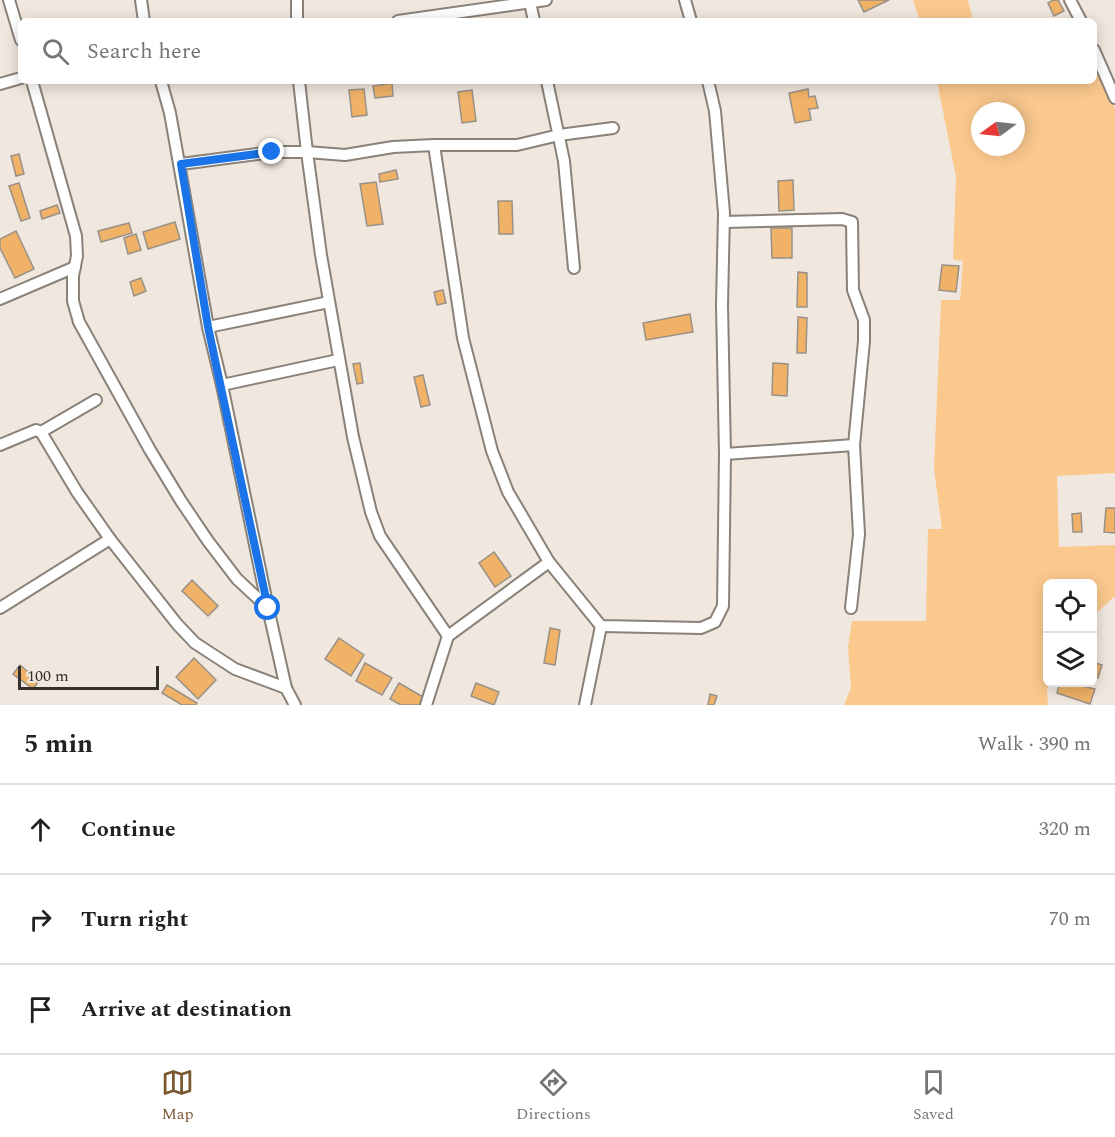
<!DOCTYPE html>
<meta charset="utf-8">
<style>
body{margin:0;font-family:Spectral,serif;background:#f6f6f6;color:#202124}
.controls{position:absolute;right:18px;bottom:18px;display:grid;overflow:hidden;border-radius:9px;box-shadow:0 3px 15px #0003}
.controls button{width:54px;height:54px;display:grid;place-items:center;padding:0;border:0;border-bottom:2px solid #e0e0e0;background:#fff;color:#202124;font:30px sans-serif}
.compass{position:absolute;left:971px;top:102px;width:54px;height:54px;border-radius:50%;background:#fff;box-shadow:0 3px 15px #0003;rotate:255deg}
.scale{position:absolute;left:18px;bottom:15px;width:141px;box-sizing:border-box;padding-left:6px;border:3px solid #35322e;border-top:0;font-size:16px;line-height:21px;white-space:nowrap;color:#35322e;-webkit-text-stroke:4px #f0e7de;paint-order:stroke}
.stop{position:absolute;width:18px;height:18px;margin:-14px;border:4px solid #1a73e8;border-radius:50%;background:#fff}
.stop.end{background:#1a73e8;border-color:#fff;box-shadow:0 2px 6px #0008}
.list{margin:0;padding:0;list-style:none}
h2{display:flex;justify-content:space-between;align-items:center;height:78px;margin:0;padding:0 24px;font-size:26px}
h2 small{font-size:20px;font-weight:400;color:#757577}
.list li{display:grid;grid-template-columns:39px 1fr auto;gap:18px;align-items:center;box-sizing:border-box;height:90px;padding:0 24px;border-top:2px solid #e0e0e0}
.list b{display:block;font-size:22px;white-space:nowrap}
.list em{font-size:20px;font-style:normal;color:#757577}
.icon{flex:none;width:33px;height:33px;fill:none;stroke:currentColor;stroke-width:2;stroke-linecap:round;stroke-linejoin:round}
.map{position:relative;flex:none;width:1115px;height:705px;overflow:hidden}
.search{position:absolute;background:#fff;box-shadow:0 3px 15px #0003;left:18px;right:18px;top:18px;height:66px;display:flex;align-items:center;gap:15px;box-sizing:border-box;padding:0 21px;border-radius:9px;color:#757577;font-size:22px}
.sheet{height:348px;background:#fff}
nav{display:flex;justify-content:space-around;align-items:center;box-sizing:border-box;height:84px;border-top:2px solid #e0e0e0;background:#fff;font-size:16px;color:#757577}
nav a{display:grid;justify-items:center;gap:3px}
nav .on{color:#79582f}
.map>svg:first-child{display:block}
.green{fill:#fbc98e;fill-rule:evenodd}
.building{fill:#efb267;stroke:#999188;stroke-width:1.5}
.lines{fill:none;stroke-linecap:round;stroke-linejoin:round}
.minor-casing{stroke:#8a8279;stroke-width:14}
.minor{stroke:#fff;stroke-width:10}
.route{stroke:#1a73e8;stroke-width:8}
</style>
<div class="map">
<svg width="1115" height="705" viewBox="0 0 1115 705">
<rect width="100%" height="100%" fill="#f0e7de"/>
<g class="green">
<path d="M913,0H968L973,21H920Z"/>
<path d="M1094,62L1115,108V473L1057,476L1059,547L1115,545V596L1093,616L1092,584H1048V682L1050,683L1047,690L1048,705H844L851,688L848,647L852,621H926L928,529H942L934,469L941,300H960L963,261L953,259L956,177L937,81H1094ZM980,111H1016V147H980Z"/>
</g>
<g class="building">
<path d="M858,0H889L864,12Z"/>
<path d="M1053,0H1058L1064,11L1054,16L1048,3Z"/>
<path d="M392,83L393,96L375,98L373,86Z"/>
<path d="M364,89L367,115L352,117L349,90Z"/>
<path d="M808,89L809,97L815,96L818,108L809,109L811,120L795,123L789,93Z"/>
<path d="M472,90L476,121L462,123L458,92Z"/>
<path d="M19,154L24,174L16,176L11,156Z"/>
<path d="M396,170L398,179L380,182L379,174Z"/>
<path d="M793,180L794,210L779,211L778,181Z"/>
<path d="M376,182L383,224L367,226L360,184Z"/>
<path d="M19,183L30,218L21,221L9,186Z"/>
<path d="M498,201H512L513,234H499Z"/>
<path d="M57,205L60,213L42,219L40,211Z"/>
<path d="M175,222L180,239L148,249L143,232Z"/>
<path d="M129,223L132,233L101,242L98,231Z"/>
<path d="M771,228H792V258H772Z"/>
<path d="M16,231L34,269L15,278L0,248V239Z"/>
<path d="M136,234L141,250L128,254L124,238Z"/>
<path d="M942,265L959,266L956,292L939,290Z"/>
<path d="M798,272L807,273V307H797Z"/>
<path d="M141,278L146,291L134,296L130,282Z"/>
<path d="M443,290L446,303L437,305L434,292Z"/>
<path d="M690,314L693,332L646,340L643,323Z"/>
<path d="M798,317L807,318L806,353H797Z"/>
<path d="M360,363L363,383L357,384L353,364Z"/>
<path d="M773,363L788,364L787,396L772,395Z"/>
<path d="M423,375L430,405L421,407L414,377Z"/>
<path d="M1106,508H1115V533L1104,532Z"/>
<path d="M1081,513L1082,532H1073L1072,514Z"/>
<path d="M494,552L511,576L495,587L479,563Z"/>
<path d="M192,580L218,606L208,616L182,591Z"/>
<path d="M550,628L560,630L555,665L544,663Z"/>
<path d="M339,638L364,655L351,676L325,659Z"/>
<path d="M194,658L216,680L198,699L176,677Z"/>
<path d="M1092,662L1102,665L1098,678L1092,676Z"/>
<path d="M365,663L392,678L382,695L356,681Z"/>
<path d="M20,665L39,681L33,689L13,674Z"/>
<path d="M1060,682H1075L1074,684L1095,689L1090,704L1057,693Z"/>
<path d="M399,683L425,698L422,705H401L390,699Z"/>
<path d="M476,683L499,692L494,705L471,696Z"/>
<path d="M167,685L197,703L196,705H182L162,693Z"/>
<path d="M710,694L717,696L714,705H708Z"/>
</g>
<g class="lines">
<defs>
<g id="minor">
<path d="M9,0L21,40"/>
<path d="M141,0L144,21"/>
<path d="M297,0V21"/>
<path d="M685,0L691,21"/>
<path d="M1070,0L1081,21"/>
<path d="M530,2L534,21"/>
<path d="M398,21L546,0"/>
<path d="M1094,50L1115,98"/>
<path d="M32,81L76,236L77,256L73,276V301L79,322L150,450L181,501L208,541L237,579L268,608"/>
<path d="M161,81L170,113L208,327L222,385L268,608L286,688L295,705"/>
<path d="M299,81L307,152L321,255L353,437L371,512L380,536L448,636"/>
<path d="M547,81L564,161L574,268"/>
<path d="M0,84L21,78"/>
<path d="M434,145L463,338L492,451L508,492L549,562L601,626L701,628L715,622L723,606L725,454L722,305L724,213L715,111L708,81"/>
<path d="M181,164L272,152H307L345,155L393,147L434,145H517L559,135L613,128"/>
<path d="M724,222L842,219L852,222L853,290L864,320V341L854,445L859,534L851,608"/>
<path d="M0,299L75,267"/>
<path d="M208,327L329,302"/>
<path d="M222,385L338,360"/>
<path d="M41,432L96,400"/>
<path d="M0,445L36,430L41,432L77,492L110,539L177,624L195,643L235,669L286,688"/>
<path d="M725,454L854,445"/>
<path d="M0,608L110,539"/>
<path d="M426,705L448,636L549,562"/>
<path d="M585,705L601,626"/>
</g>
</defs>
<use href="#minor" class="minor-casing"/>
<use href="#minor" class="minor"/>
</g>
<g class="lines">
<path class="route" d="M268,608L208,327L181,164L272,152"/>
</g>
</svg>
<div class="controls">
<button><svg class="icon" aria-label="locate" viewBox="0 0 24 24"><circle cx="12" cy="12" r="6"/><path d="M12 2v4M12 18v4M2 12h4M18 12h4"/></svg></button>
<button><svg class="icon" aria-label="layers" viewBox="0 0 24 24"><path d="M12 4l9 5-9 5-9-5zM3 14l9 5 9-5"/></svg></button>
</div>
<svg class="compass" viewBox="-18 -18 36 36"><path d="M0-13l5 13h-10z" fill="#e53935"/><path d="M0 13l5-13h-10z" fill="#757577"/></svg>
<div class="scale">100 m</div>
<div class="stop" style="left:268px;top:608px"></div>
<div class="stop end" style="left:272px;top:152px"></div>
<div class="search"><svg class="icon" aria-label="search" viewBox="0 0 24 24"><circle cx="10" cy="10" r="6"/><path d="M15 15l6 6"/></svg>Search here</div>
</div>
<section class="sheet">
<h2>5 min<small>Walk · 390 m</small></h2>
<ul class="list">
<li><svg class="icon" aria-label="ahead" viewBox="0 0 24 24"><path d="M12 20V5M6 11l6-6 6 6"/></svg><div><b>Continue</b></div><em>320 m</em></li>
<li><svg class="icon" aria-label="right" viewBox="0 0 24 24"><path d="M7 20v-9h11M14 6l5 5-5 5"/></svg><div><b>Turn right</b></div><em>70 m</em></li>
<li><svg class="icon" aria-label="arrive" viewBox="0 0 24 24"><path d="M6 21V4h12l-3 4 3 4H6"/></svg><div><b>Arrive at destination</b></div></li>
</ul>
</section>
<nav>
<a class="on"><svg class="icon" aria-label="map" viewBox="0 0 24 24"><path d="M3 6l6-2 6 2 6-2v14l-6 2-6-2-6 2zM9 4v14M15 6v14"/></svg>Map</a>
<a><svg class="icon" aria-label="directions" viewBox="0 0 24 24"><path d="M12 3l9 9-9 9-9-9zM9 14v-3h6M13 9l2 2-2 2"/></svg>Directions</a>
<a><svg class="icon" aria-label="saved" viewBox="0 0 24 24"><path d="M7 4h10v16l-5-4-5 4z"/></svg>Saved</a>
</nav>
